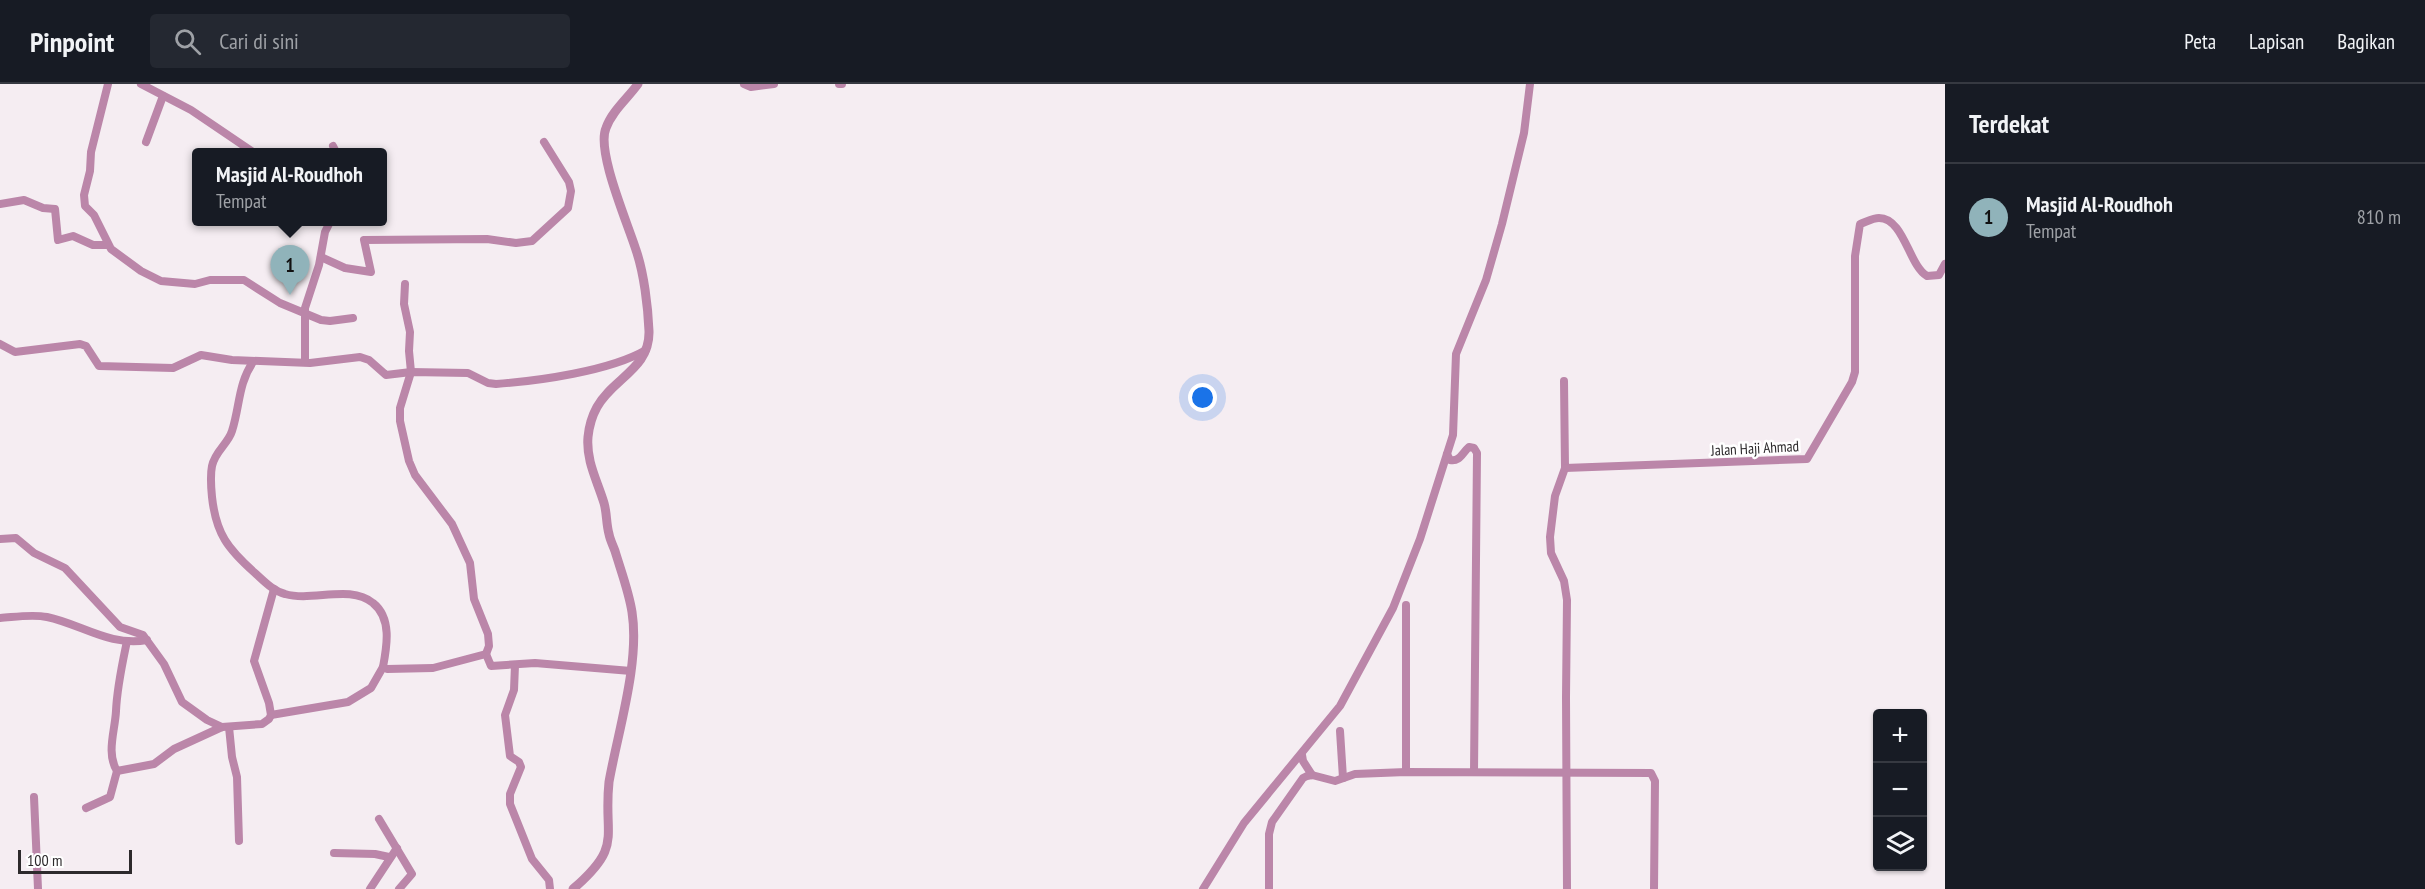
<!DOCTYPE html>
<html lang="id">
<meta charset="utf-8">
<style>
body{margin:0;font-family:"PT Sans Narrow",sans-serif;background:#242831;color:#f1f3f6}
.controls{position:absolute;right:18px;bottom:18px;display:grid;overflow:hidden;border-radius:6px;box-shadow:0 2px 4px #0004}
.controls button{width:54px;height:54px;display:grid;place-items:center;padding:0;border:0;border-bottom:2px solid #363941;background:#171b24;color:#f1f3f6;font:30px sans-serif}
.scale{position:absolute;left:18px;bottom:15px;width:114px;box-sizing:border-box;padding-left:6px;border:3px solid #2d2a2c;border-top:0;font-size:16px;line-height:21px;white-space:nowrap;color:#2d2a2c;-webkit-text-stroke:4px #fff;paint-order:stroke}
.you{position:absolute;left:1203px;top:314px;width:21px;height:21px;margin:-15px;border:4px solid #fff;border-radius:50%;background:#1a73e8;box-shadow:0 0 0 9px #1a73e833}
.badge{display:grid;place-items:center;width:39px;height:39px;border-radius:50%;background:#90b3ba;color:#111;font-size:20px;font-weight:700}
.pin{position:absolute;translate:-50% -50px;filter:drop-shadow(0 2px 3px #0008)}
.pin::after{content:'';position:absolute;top:32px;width:21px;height:18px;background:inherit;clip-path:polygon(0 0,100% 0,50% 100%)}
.popup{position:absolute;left:192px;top:64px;width:195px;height:78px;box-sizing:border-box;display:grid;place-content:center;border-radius:6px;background:#171b24;filter:drop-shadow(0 2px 4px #0005);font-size:20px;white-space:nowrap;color:#9ea1a6}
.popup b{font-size:22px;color:#f1f3f6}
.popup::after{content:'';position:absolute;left:50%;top:100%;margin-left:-12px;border:12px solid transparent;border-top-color:#171b24}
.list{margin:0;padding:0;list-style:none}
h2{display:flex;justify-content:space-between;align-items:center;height:78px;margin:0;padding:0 24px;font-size:26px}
h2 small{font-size:20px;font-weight:400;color:#9ea1a6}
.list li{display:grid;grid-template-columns:39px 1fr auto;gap:18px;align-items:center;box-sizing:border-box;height:108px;padding:0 24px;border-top:2px solid #363941}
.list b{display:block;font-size:22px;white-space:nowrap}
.list p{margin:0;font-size:20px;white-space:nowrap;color:#9ea1a6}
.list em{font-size:20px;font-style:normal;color:#9ea1a6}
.icon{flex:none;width:33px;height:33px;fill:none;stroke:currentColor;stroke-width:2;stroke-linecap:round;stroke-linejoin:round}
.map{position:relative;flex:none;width:1945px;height:805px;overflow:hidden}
header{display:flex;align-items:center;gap:36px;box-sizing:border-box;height:84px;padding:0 30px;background:#171b24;border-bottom:2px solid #363941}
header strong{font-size:28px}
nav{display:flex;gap:33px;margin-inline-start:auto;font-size:21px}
.search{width:420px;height:54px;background:#242831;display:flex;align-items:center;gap:15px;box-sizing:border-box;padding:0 21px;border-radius:6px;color:#9ea1a6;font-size:22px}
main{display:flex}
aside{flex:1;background:#171b24}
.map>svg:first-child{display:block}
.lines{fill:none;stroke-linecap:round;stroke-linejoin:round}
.minor{stroke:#bb86a9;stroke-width:8}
.tertiary{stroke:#bb86a9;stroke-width:9}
.labels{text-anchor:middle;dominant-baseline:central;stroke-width:5;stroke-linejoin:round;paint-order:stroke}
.street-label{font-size:15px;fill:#2d2a2c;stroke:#fff}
</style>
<header>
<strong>Pinpoint</strong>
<div class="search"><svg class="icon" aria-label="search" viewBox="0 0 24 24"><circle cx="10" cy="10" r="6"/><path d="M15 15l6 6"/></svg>Cari di sini</div>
<nav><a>Peta</a><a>Lapisan</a><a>Bagikan</a></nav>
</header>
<main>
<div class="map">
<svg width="1945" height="805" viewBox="0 0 1945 805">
<rect width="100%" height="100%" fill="#f5edf2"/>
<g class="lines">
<g class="minor">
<path d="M108,0L91,68L90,87L84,111L85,122L94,131L111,165L141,187L161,197L195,200L210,196H244L280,219L321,236L330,237L353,234"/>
<path d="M141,0L191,26L253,68"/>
<path d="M744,0L751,3L774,0"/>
<path d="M839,0H842"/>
<path d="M146,58L163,12"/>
<path d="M333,62L336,68"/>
<path d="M0,120L24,116L43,124L55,125L58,156L73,152L93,161H108"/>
<path d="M321,173L345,184L371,188L364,156L487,155L516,159L532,157L568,124L571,107L569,98L544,58"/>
<path d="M405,200L404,220L410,248L409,267L411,288L400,324V337L409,377L415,391L452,440L470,479L474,515L488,550L489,562L486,570"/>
<path d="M0,260L15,268L80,260L86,262L99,282L173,284L201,271L232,276L310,279L360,273L369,276L386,291L411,288L468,289L488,299L496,300C538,297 610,287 646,266"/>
<path d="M253,278C238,300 240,322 232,347C228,360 215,367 212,382C210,392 211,403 212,413C216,450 228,465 255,489C264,497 273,507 285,510C313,518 350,500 373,519C392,534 387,562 383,583L387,585L433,584L486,570L491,582L535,579L631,587"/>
<path d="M305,278V224L319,181L325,148L330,138"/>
<path d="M1564,297L1565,384L1807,375L1852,298L1855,288V172L1860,140C1866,138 1873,134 1879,134C1904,134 1909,182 1927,192L1939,191L1945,180"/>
<path d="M1447,370L1450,376C1460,378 1462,369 1469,363L1474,364L1477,369L1474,688"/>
<path d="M1565,384L1555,412L1550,453L1551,469L1564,497L1567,516L1566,613L1567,805"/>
<path d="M0,455L16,454L34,469L65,484L120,543L143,551L164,580L182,618L207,636L222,643"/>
<path d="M0,534C15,533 32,530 47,533C81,540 110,563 147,556"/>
<path d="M127,557C122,581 117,603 116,627C115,647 106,669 117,687L154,680L174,665L222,643L262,640L269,635L271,631L269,619L254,577L274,505"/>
<path d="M515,581L514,606L505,631L510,672L519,678L521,683L510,710V720L532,775L549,796L550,805"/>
<path d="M271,631L348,618L371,604L383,583"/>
<path d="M229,643L232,673L237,693L239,757"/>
<path d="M1340,647L1343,694"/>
<path d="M1302,671L1303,677L1312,691"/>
<path d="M1406,688V521"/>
<path d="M34,713L38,805"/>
<path d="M86,724L110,713L117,687"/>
<path d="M379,735L412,790L399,805"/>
<path d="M334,769L375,770L389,773"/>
<path d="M370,805L397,764"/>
<path d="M1203,805L1244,739L1340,622L1393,524L1420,455L1453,351L1456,270L1486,196L1502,140L1524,49L1530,0"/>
<path d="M1269,805V750L1272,738L1303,694L1307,692L1312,691L1335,697L1355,690L1406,688L1651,689L1655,697L1654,805"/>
</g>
<path class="tertiary" d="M573,805C624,761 603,754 609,698C618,647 640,579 632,528C629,508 621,487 615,467C613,461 610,456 609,450C606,439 607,429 604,419C597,396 586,377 588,353C589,343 592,332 597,323C613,294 650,285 649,247C648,223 644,189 636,166C628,140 596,67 606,44C612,27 628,14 638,0"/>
</g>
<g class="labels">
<g class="street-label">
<text transform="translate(1755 364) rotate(-3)">Jalan Haji Ahmad</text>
</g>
</g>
</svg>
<div class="controls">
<button>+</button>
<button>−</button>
<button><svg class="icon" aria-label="layers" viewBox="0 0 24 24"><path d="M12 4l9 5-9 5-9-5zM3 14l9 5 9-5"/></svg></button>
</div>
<div class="scale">100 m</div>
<div class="you"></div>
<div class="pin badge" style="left:290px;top:211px">1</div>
<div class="popup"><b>Masjid Al-Roudhoh</b>Tempat</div>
</div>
<aside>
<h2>Terdekat<small></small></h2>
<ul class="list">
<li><span class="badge">1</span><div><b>Masjid Al-Roudhoh</b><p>Tempat</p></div><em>810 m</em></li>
</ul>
</aside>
</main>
